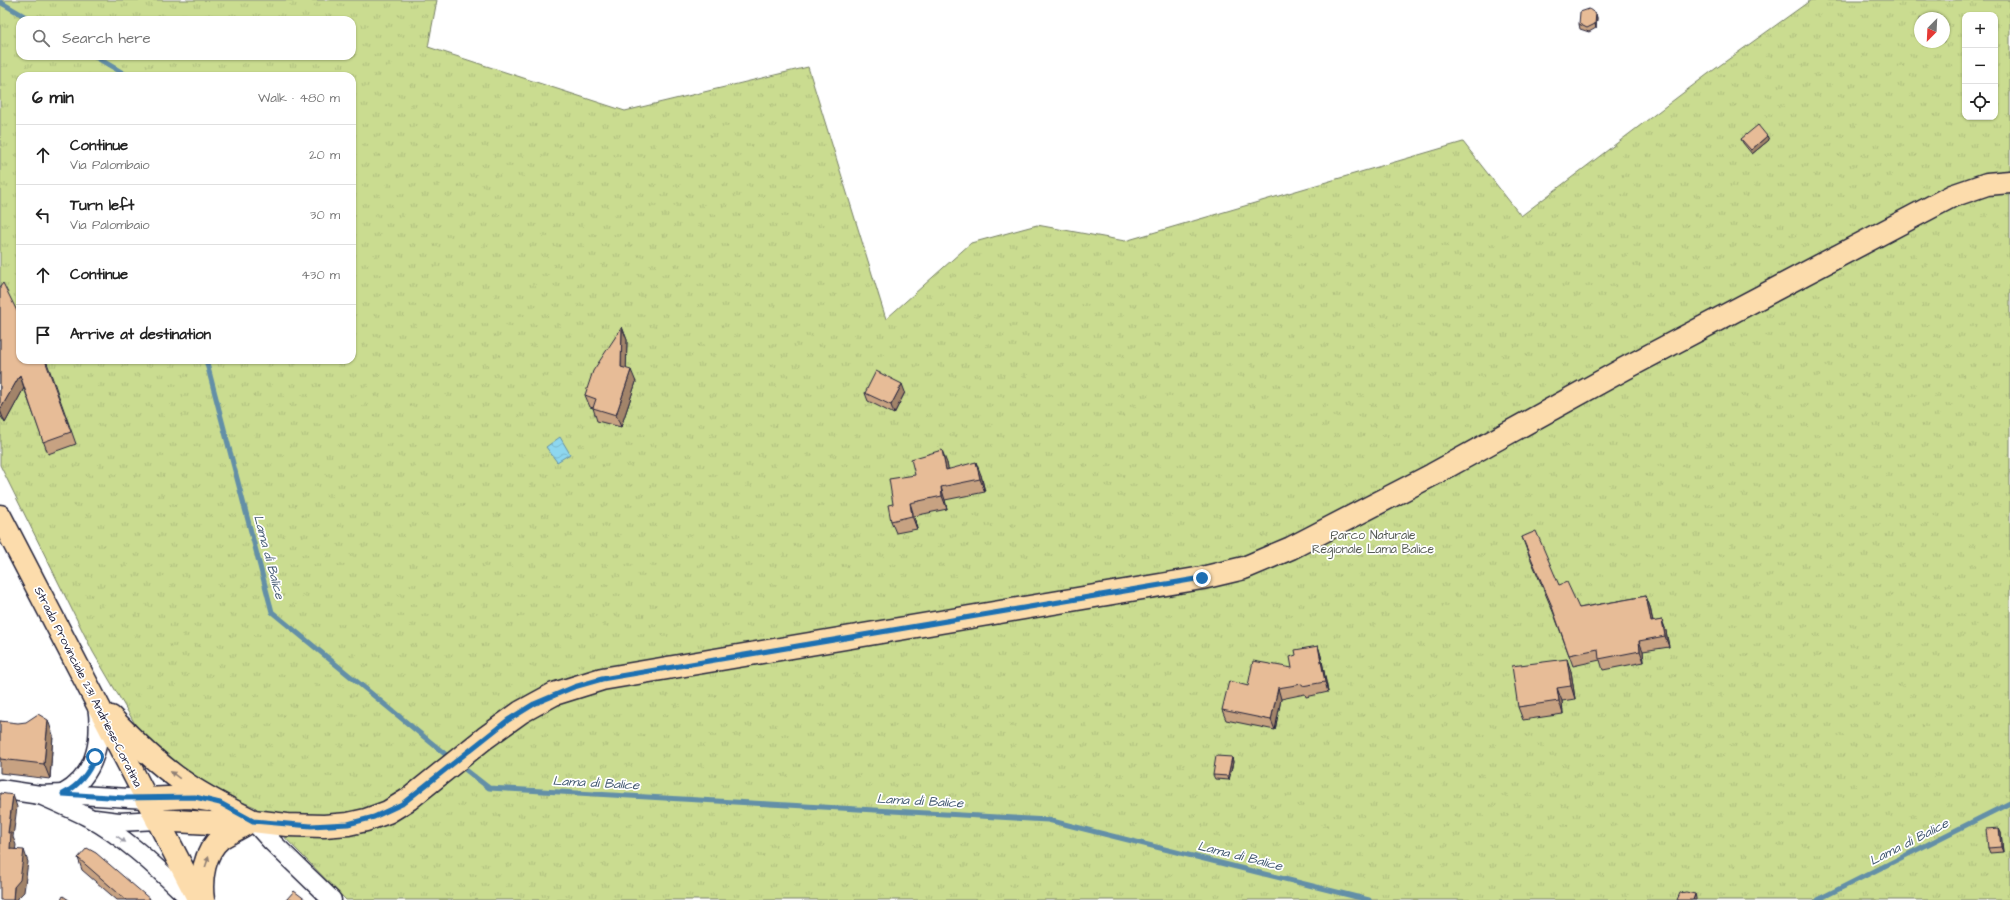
<!DOCTYPE html>
<meta charset="utf-8">
<style>
body{margin:0;font-family:"Architects Daughter",sans-serif;background:#f6f6f6;color:#222}
.controls{position:absolute;right:12px;top:12px;display:grid;overflow:hidden;border-radius:8px;box-shadow:0 1px 3px #0004}
.controls button{width:36px;height:36px;display:grid;place-items:center;padding:0;border:0;border-bottom:1px solid #e0e0e0;background:#fff;color:#222;font:20px sans-serif}
.compass{position:absolute;left:1914px;top:12px;width:36px;height:36px;border-radius:50%;background:#fff;box-shadow:0 1px 3px #0004;rotate:204deg}
.stop{position:absolute;width:12px;height:12px;margin:-9px;border:3px solid #1f6fb2;border-radius:50%;background:#fff}
.stop.end{background:#1f6fb2;border-color:#fff;box-shadow:0 1px 4px #0008}
.list{margin:0;padding:0;list-style:none}
h2{display:flex;justify-content:space-between;align-items:center;height:52px;margin:0;padding:0 16px;font-size:17px}
h2 small{font-size:13px;font-weight:400;color:#767676}
.list li{display:grid;grid-template-columns:26px 1fr auto;gap:12px;align-items:center;box-sizing:border-box;height:60px;padding:0 16px;border-top:1px solid #e0e0e0}
.list b{display:block;font-size:15px;white-space:nowrap}
.list p{margin:0;font-size:13px;white-space:nowrap;color:#767676}
.list em{font-size:13px;font-style:normal;color:#767676}
.icon{flex:none;width:22px;height:22px;fill:none;stroke:currentColor;stroke-width:2;stroke-linecap:round;stroke-linejoin:round}
.map{position:relative;flex:none;width:2010px;height:900px;overflow:hidden}
.search{position:absolute;background:#fff;box-shadow:0 1px 3px #0004;left:16px;top:16px;width:340px;height:44px;display:flex;align-items:center;gap:10px;box-sizing:border-box;padding:0 14px;border-radius:12px;color:#767676;font-size:15px}
.panel{position:absolute;background:#fff;box-shadow:0 1px 3px #0004;left:16px;top:72px;width:340px;height:292px;border-radius:12px}
.map>svg:first-child{display:block}
.grass{fill:url(#grass-tufts);stroke:#767f66;fill-rule:evenodd}
.water{fill:url(#water-waves);stroke:#638fa7}
.lines{fill:none;stroke-linecap:round;stroke-linejoin:round}
.stream{stroke:#638fa7;stroke-width:5}
.minor-casing{stroke:#22223b;stroke-width:21}
.major-casing{stroke:#22223b;stroke-width:25}
.minor{stroke:#fff;stroke-width:18}
.major{stroke:#fcdcac;stroke-width:22}
.wall{fill:#c7a282;stroke:#22223b}
.shaded-wall{fill:#a2846a;stroke:#22223b}
.building{fill:#e7bc97;stroke:#22223b}
.oneway{fill:#8f7f74}
.oneway2{fill:#9c9ca7}
.route{stroke:#1f6fb2;stroke-width:5}
.labels{text-anchor:middle;dominant-baseline:central;stroke-width:3.5;stroke-linejoin:round;paint-order:stroke}
.park-label{font-size:12px;fill:#545a54;stroke:#fff}
.street-label{font-size:12px;fill:#22223b;stroke:#fff}
.water-label{font-size:13px;font-style:italic;fill:#425871;stroke:#fff}
</style>
<div class="map">
<svg width="2010" height="900" viewBox="0 0 2010 900">
<defs>
<pattern id="grass-tufts" width="24" height="20" patternUnits="userSpaceOnUse"><rect width="24" height="20" fill="#cadc90"/><path d="M3 7l-1-3M5 7V3M7 7l1-3M15 17l-1-3M17 17v-4M19 17l1-3" fill="none" stroke="#adbc7d"/></pattern>
<pattern id="water-waves" width="16" height="10" patternUnits="userSpaceOnUse"><rect width="16" height="10" fill="#8ed7ef"/><path d="M0 5q4-4 8 0t8 0" fill="none" stroke="#7ab8ce"/></pattern>
</defs>
<rect width="100%" height="100%" fill="#fff"/>
<filter id="ink" filterUnits="userSpaceOnUse"><feTurbulence type="fractalNoise" baseFrequency=".025" numOctaves="2"/><feDisplacementMap in="SourceGraphic" scale="8" xChannelSelector="R" yChannelSelector="G"/><feConvolveMatrix kernelMatrix="1 2 1 2 8 2 1 2 1" color-interpolation-filters="sRGB"/></filter>
<g filter="url(#ink)">
<path class="grass" d="M0,0H437L428,47L625,111L808,67L886,319L971,243L1037,225L1125,241L1463,142L1521,216L1708,74L1811,0H2010V900H346L255,807L202,786L138,729L93,652L0,465ZM1965,15H1995V117H1965ZM1920,18H1944V42H1920ZM20,20H352V56H20ZM20,76H352V360H20Z"/>
<path class="water" d="M560,437L570,454L557,462L546,447Z"/>
<g class="lines">
<g class="stream">
<path d="M0,2L31,20"/>
<path d="M94,56L128,76"/>
<path d="M206,360L272,612L445,754"/>
<path d="M466,770L489,788L1048,820L1369,900"/>
<path d="M1817,900L2010,803"/>
</g>
<defs>
<g id="minor">
<path d="M0,789L40,795L63,794L146,799"/>
<path d="M63,794C96,776 102,740 97,705"/>
<path d="M40,795C56,802 72,809 88,817C127,838 159,870 191,900"/>
<path d="M95,819L119,822L157,820"/>
<path d="M253,821L271,841L332,900"/>
</g>
<g id="major">
<path d="M0,516L199,900"/>
<path d="M111,717C134,741 158,765 185,783C206,798 230,809 253,821"/>
<path d="M146,799L189,797L207,800"/>
<path d="M157,820L228,824L253,821L287,825L324,826L348,824L366,820L388,812L409,799L485,738L521,712L554,694L602,679L1202,578L1244,568L1291,548L1432,475L1624,369L1952,196L1987,184L2010,182"/>
<path d="M203,900C200,879 204,852 221,838C229,833 238,829 246,824"/>
</g>
</defs>
<use href="#minor" class="minor-casing"/>
<use href="#major" class="major-casing"/>
<use href="#minor" class="minor"/>
<use href="#major" class="major"/>
</g>
<g class="wall">
<path d="M1596,14L1597,18L1596,28L1589,32L1580,29L1579,24Z"/>
<path d="M1767,136L1769,140L1752,154L1743,143L1741,139Z"/>
<path d="M0,287L20,360H46L76,444L48,454L24,388L5,423L0,415Z"/>
<path d="M622,327L627,340L626,368L636,382L621,427L597,421L593,408L590,407L585,395Z"/>
<path d="M905,392L894,414L868,401L865,393Z"/>
<path d="M947,463L948,469L981,475L985,492L945,500L947,509L914,516L917,529L896,533L891,521L893,504L915,475Z"/>
<path d="M1522,537L1559,585L1579,608L1646,596L1650,607L1653,622L1662,620L1666,631L1669,647L1643,651L1644,662L1603,670L1600,660L1573,666L1554,614L1526,548Z"/>
<path d="M1318,646L1321,656L1328,692L1306,697L1305,694L1281,699L1275,730L1226,720L1222,710L1248,686L1292,668L1296,655Z"/>
<path d="M1571,671L1575,699L1562,701L1563,714L1523,720L1518,707Z"/>
<path d="M0,721L53,735L50,779L0,773Z"/>
<path d="M1232,757L1233,762L1229,780L1215,779L1213,775Z"/>
<path d="M1999,828L2001,832L2003,852L1990,853L1988,848Z"/>
<path d="M78,858L151,900H117L82,870Z"/>
</g>
<g class="shaded-wall">
<path d="M1596,14L1597,18L1596,28L1595,24Z"/>
<path d="M1767,136L1769,140L1752,154L1751,150Z"/>
<path d="M622,327L627,340L626,379L621,367Z"/>
<path d="M631,370L636,382L621,427L616,415Z"/>
<path d="M20,375L24,388L5,423L0,410Z"/>
<path d="M902,384L905,392L894,414L891,405Z"/>
<path d="M942,450L947,463L951,483L946,470Z"/>
<path d="M976,462L981,475L985,492L980,479Z"/>
<path d="M941,487L945,500L947,509L942,496Z"/>
<path d="M910,503L914,516L917,529L912,516Z"/>
<path d="M1646,596L1650,607L1655,633L1651,622Z"/>
<path d="M1662,620L1666,631L1669,647L1665,636Z"/>
<path d="M1639,641L1643,651L1644,662L1640,651Z"/>
<path d="M1318,646L1321,656L1328,692L1325,682Z"/>
<path d="M1567,659L1571,671L1575,699L1571,686Z"/>
<path d="M1278,688L1281,699L1275,730L1271,720Z"/>
<path d="M1557,688L1562,701L1563,714L1559,701Z"/>
<path d="M48,720L53,735L50,779L44,764Z"/>
<path d="M1232,757L1233,762L1229,780L1228,776Z"/>
<path d="M13,795L17,807L13,837L16,845L14,861L10,849L8,833Z"/>
<path d="M1999,828L2001,832L2003,852L2001,847Z"/>
<path d="M24,850L28,862L24,892L18,898V900H13L14,887Z"/>
<path d="M1695,894L1696,898V900H1693Z"/>
</g>
<g class="building">
<path d="M1589,9L1596,14L1595,24L1587,28L1579,24L1580,12Z"/>
<path d="M1758,125L1767,136L1751,150L1741,139Z"/>
<path d="M3,283L20,317V360H45L71,432L43,442L20,375L0,410V287Z"/>
<path d="M622,327L621,367L631,370L616,415L593,408L596,399L585,395L593,371Z"/>
<path d="M876,371L902,384L891,405L865,393Z"/>
<path d="M942,450L946,470L976,462L980,479L941,487L942,496L910,503L912,516L891,521L888,505L893,504L889,479L915,475L911,459Z"/>
<path d="M1536,531L1559,585L1567,582L1579,608L1646,596L1651,622L1662,620L1665,636L1639,641L1640,651L1599,659L1598,649L1569,655L1551,604L1522,537Z"/>
<path d="M1318,646L1325,682L1302,686V684L1278,688L1271,720L1222,710L1229,681L1248,686L1253,661L1292,668L1290,657L1296,655L1295,650Z"/>
<path d="M1567,659L1571,686L1557,688L1559,701L1518,707L1512,666Z"/>
<path d="M38,714L48,720L44,764L0,759V721L18,723L26,722Z"/>
<path d="M1216,756L1232,757L1228,776L1213,775Z"/>
<path d="M0,793L13,795L8,833H11L10,849L24,850L20,880L14,887L13,900H0Z"/>
<path d="M1999,828L2001,847L1988,848L1986,829Z"/>
<path d="M87,848L96,853L151,900H126L78,858Z"/>
<path d="M294,891L306,900H286Z"/>
<path d="M1686,892L1695,894L1693,900H1677L1680,893Z"/>
<path d="M63,896L69,900H61Z"/>
</g>
<defs><path id="oneway-solid" d="M-6-.8H1V-3.2L6.5 0L1 3.2V.8H-6Z"/></defs>
<g class="oneway">
<use href="#oneway-solid" transform="translate(175 775) rotate(-143)"/>
<use href="#oneway-solid" transform="translate(207 862) rotate(-71)"/>
</g>
<use class="oneway2" href="#oneway-solid" transform="translate(121 839) rotate(35)"/>
</g>
<g class="lines" filter="url(#ink)">
<path class="route" d="M95,757C89,773 78,786 63,794L124,798L195,797L220,803L253,821L311,826L348,824L374,817L402,804L508,720L534,704L574,687L602,679L1202,578"/>
</g>
<g class="labels">
<g class="park-label">
<text x="1373" y="535">Parco Naturale<tspan x="1373" dy="14">Regionale Lama Balice</tspan></text>
</g>
<g class="street-label">
<text transform="translate(88 687) rotate(63)">Strada Provinciale 231 Andriese-Coratina</text>
</g>
<g class="water-label">
<text transform="translate(269 557) rotate(75)">Lama di Balice</text>
<text transform="translate(596 783) rotate(3)">Lama di Balice</text>
<text transform="translate(920 801) rotate(3)">Lama di Balice</text>
<text transform="translate(1909 842) rotate(-27)">Lama di Balice</text>
<text transform="translate(1240 856) rotate(14)">Lama di Balice</text>
</g>
</g>
</svg>
<div class="controls">
<button>+</button>
<button>−</button>
<button><svg class="icon" aria-label="locate" viewBox="0 0 24 24"><circle cx="12" cy="12" r="6"/><path d="M12 2v4M12 18v4M2 12h4M18 12h4"/></svg></button>
</div>
<svg class="compass" viewBox="-18 -18 36 36"><path d="M0-13l5 13h-10z" fill="#e53935"/><path d="M0 13l5-13h-10z" fill="#767676"/></svg>
<div class="stop" style="left:95px;top:757px"></div>
<div class="stop end" style="left:1202px;top:578px"></div>
<div class="search"><svg class="icon" aria-label="search" viewBox="0 0 24 24"><circle cx="10" cy="10" r="6"/><path d="M15 15l6 6"/></svg>Search here</div>
<section class="panel">
<h2>6 min<small>Walk · 480 m</small></h2>
<ul class="list">
<li><svg class="icon" aria-label="ahead" viewBox="0 0 24 24"><path d="M12 20V5M6 11l6-6 6 6"/></svg><div><b>Continue</b><p>Via Palombaio</p></div><em>20 m</em></li>
<li><svg class="icon" aria-label="left" viewBox="0 0 24 24"><path d="M17 20v-9H6M10 6l-5 5 5 5"/></svg><div><b>Turn left</b><p>Via Palombaio</p></div><em>30 m</em></li>
<li><svg class="icon" aria-label="ahead" viewBox="0 0 24 24"><path d="M12 20V5M6 11l6-6 6 6"/></svg><div><b>Continue</b></div><em>430 m</em></li>
<li><svg class="icon" aria-label="arrive" viewBox="0 0 24 24"><path d="M6 21V4h12l-3 4 3 4H6"/></svg><div><b>Arrive at destination</b></div></li>
</ul>
</section>
</div>
